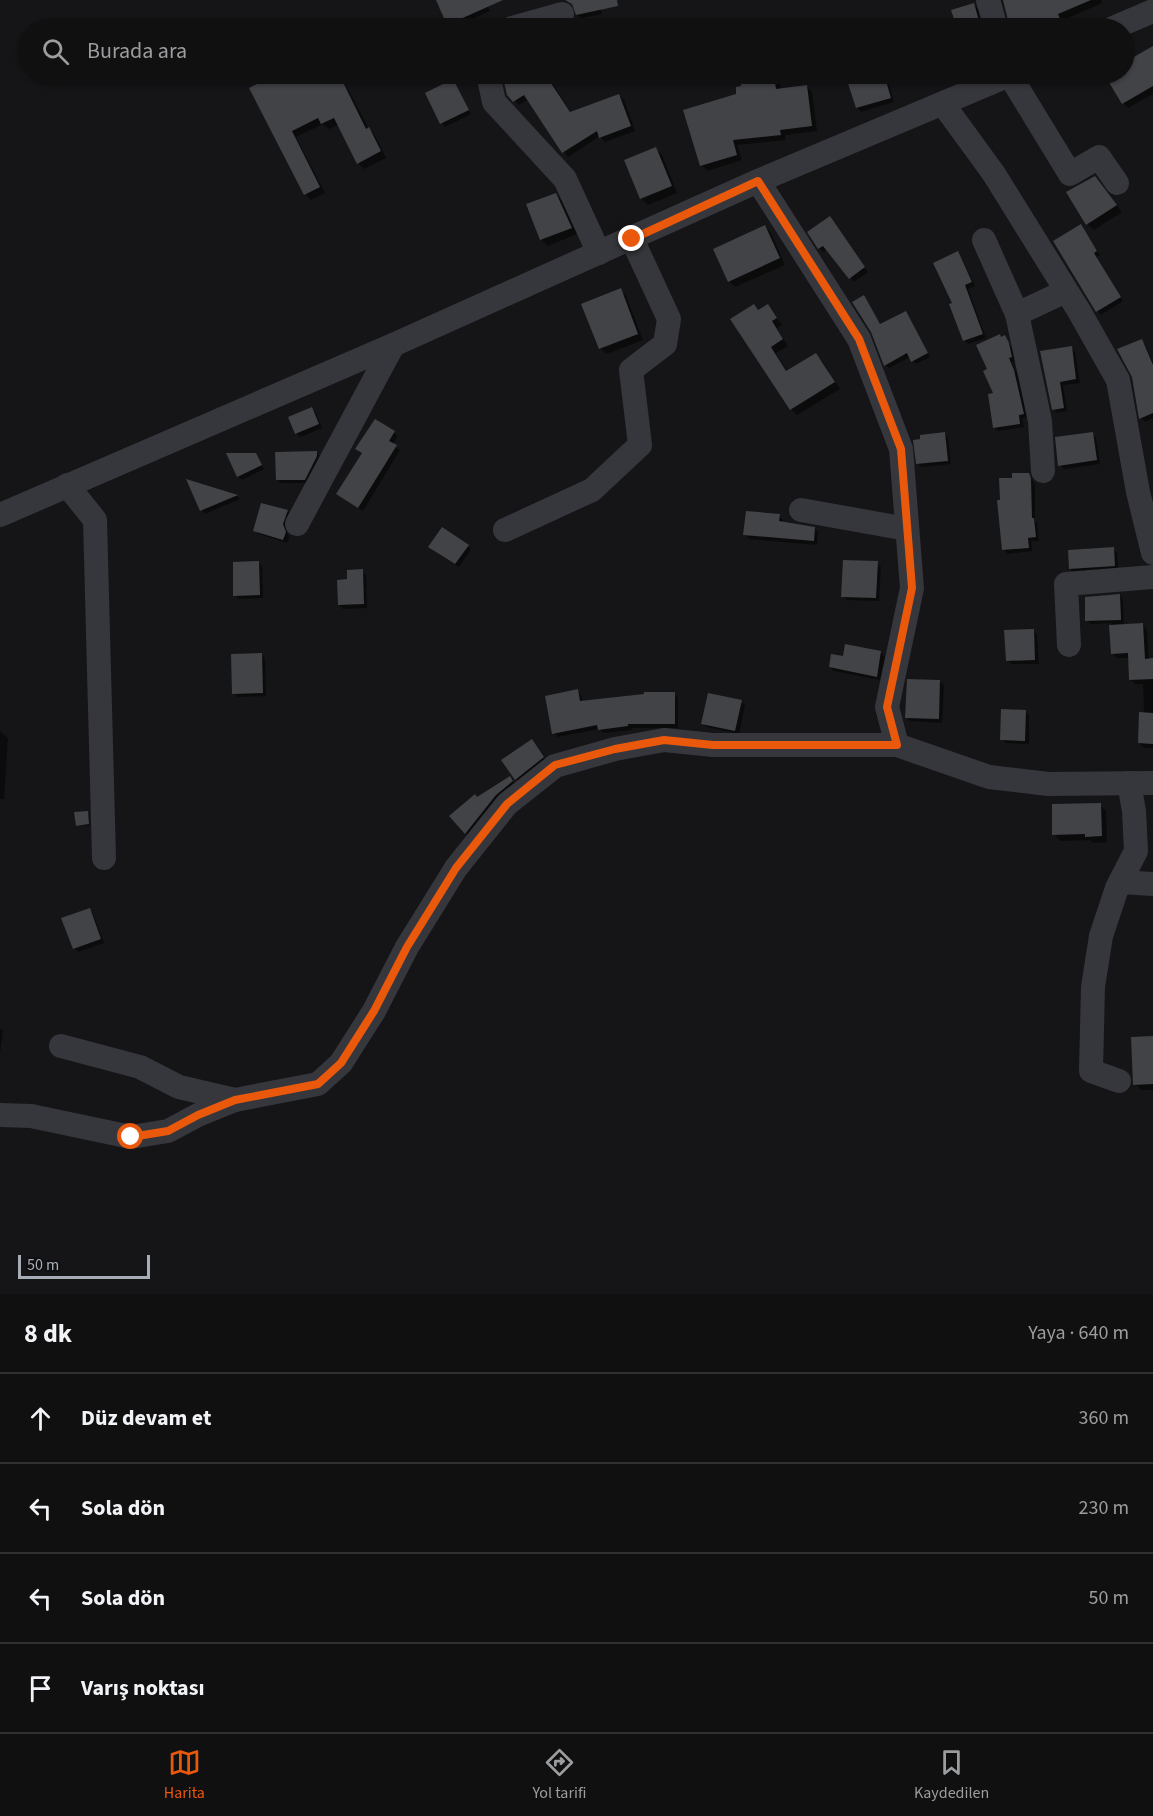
<!DOCTYPE html>
<html lang="tr">
<meta charset="utf-8">
<style>
body{margin:0;font-family:"Source Sans 3",sans-serif;background:#1e1e1f;color:#f1f3f6}
.scale{position:absolute;left:18px;bottom:15px;width:132px;box-sizing:border-box;padding-left:6px;border:3px solid #a7adb7;border-top:0;font-size:16px;line-height:21px;white-space:nowrap;color:#a7adb7;-webkit-text-stroke:4px #101012;paint-order:stroke}
.stop{position:absolute;width:18px;height:18px;margin:-14px;border:4px solid #ea580c;border-radius:50%;background:#fff}
.stop.end{background:#ea580c;border-color:#fff;box-shadow:0 2px 6px #0008}
.list{margin:0;padding:0;list-style:none}
h2{display:flex;justify-content:space-between;align-items:center;height:78px;margin:0;padding:0 24px;font-size:26px}
h2 small{font-size:20px;font-weight:400;color:#9c9d9f}
.list li{display:grid;grid-template-columns:39px 1fr auto;gap:18px;align-items:center;box-sizing:border-box;height:90px;padding:0 24px;border-top:2px solid #303031}
.list b{display:block;font-size:22px;white-space:nowrap}
.list em{font-size:20px;font-style:normal;color:#9c9d9f}
.icon{flex:none;width:33px;height:33px;fill:none;stroke:currentColor;stroke-width:2;stroke-linecap:round;stroke-linejoin:round}
.map{position:relative;flex:none;width:1153px;height:1294px;overflow:hidden}
.search{position:absolute;background:#101011;box-shadow:0 2px 4px #0004;left:18px;right:18px;top:18px;height:66px;display:flex;align-items:center;gap:15px;box-sizing:border-box;padding:0 21px;border-radius:33px;color:#9c9d9f;font-size:22px}
.sheet{height:438px;background:#101011}
nav{display:flex;justify-content:space-around;align-items:center;box-sizing:border-box;height:84px;border-top:2px solid #303031;background:#101011;font-size:16px;color:#9c9d9f}
nav a{display:grid;justify-items:center;gap:3px}
nav .on{color:#ea580c}
.map>svg:first-child{display:block}
.shadow{fill:#0007}
.building{fill:#414347}
.lines{fill:none;stroke-linecap:round;stroke-linejoin:round}
.minor{stroke:#36373c;stroke-width:24}
.route{stroke:#ea580c;stroke-width:8}
</style>
<div class="map">
<svg width="1153" height="1294" viewBox="0 0 1153 1294">
<rect width="100%" height="100%" fill="#151517"/>
<g class="shadow">
<path d="M445,0H485L490,11L452,28L448,24Z"/>
<path d="M567,0H599L602,14L581,18L577,15L574,5Z"/>
<path d="M1004,0H1102V3L1063,20L1065,25L1056,28H1011Z"/>
<path d="M974,5L980,11L985,28H958L953,11Z"/>
<path d="M1153,48V94L1128,108L1123,103L1106,75L1124,74V64Z"/>
<path d="M281,74H340L369,129L375,135L386,158L364,169L358,163L339,124L329,129L323,124L296,137L325,193L311,200L305,194L251,88Z"/>
<path d="M504,74H547L571,113L619,96L624,100L635,131L605,142L600,136L568,157L529,99L519,105L508,94Z"/>
<path d="M742,74H779L781,90L806,86L812,92L817,131L785,135L786,140L737,145L742,160L707,171L702,165L743,88Z"/>
<path d="M854,74H886L894,102L861,112L857,108L847,75Z"/>
<path d="M452,81L471,114L445,127L442,123Z"/>
<path d="M656,149L662,155L677,193L648,205L641,198Z"/>
<path d="M1101,184L1122,212L1094,230L1087,224L1068,193Z"/>
<path d="M555,195L562,201L577,234L548,246L542,240L528,205Z"/>
<path d="M830,218L868,272L854,282L827,249L823,252L819,248Z"/>
<path d="M765,227L771,233L785,265L735,287L729,281Z"/>
<path d="M1084,230L1100,255L1097,257L1123,301L1101,315L1097,311Z"/>
<path d="M957,253L961,257L975,286L968,289L986,338L968,344L964,340L954,303Z"/>
<path d="M620,290L626,296L643,340L606,354L600,348Z"/>
<path d="M864,297L881,325L906,312L930,357L916,364L910,357L889,368L886,365Z"/>
<path d="M768,306L782,325L777,328L788,346L776,353L787,372L816,355L822,361L840,389L797,415L791,409L759,311Z"/>
<path d="M1005,337L1012,348L1015,361L1012,362L1018,375L1027,417L1022,418L1024,427L998,431L994,427L995,394L989,369L1002,338Z"/>
<path d="M1141,340L1145,344L1153,363V418L1145,422L1141,418Z"/>
<path d="M1071,348L1075,352L1080,383L1063,385L1067,411L1057,413L1053,409L1041,352Z"/>
<path d="M312,409L316,413L322,428L300,437L297,433Z"/>
<path d="M394,433L398,436L392,445L400,450L363,511L338,494L363,454L357,449Z"/>
<path d="M945,434L948,438L951,464L922,467L918,464Z"/>
<path d="M1092,434L1096,438L1100,464L1064,469L1060,465Z"/>
<path d="M317,453L320,457L309,483H281L278,480Z"/>
<path d="M255,454L264,469L242,480L238,476Z"/>
<path d="M1028,474L1035,484V521L1037,523L1039,541H1031L1032,551L1008,554L1004,550L1001,502L1013,479Z"/>
<path d="M189,482L237,496L240,499L205,514L201,510Z"/>
<path d="M262,505L288,511L292,515L286,529L289,537L287,543L259,534L255,530Z"/>
<path d="M779,516L783,520V523L814,528L818,532L817,545L749,539L745,535Z"/>
<path d="M468,546L471,550L459,567L434,551Z"/>
<path d="M1113,549L1117,553L1118,569L1074,573L1070,569Z"/>
<path d="M258,563L262,566L263,598L239,599L235,595Z"/>
<path d="M877,563L881,567L879,601L847,600L843,596Z"/>
<path d="M362,571L366,575L367,608L343,609L339,605Z"/>
<path d="M1120,595L1123,599L1124,626L1143,625L1147,630L1149,660H1153V748H1144L1139,743L1144,714L1143,684H1135L1130,679V658H1117L1112,653L1111,623L1091,624L1087,620Z"/>
<path d="M1034,631L1037,635L1039,664H1011L1007,660Z"/>
<path d="M881,653L885,657L880,680L834,671L830,667L844,658Z"/>
<path d="M261,654L265,658L266,696L238,697L234,693Z"/>
<path d="M940,682L944,685L942,723L910,721L906,717Z"/>
<path d="M577,691L581,695L583,702L674,694L678,698V728H631L632,730L603,733L599,729L558,737L554,733Z"/>
<path d="M741,702L745,705L739,734L707,727L703,724Z"/>
<path d="M1025,711L1029,715V744L1006,743L1002,740Z"/>
<path d="M0,731L8,738L4,799H0Z"/>
<path d="M536,745L547,761L520,783L516,779Z"/>
<path d="M510,778L516,785L469,837L451,816Z"/>
<path d="M1100,805L1106,811L1107,842L1093,843L1090,840L1060,841L1054,834Z"/>
<path d="M88,812L90,825L79,826L77,825Z"/>
<path d="M89,910L93,914L104,943L78,952L74,948Z"/>
<path d="M0,1028L3,1031L0,1053Z"/>
<path d="M1153,1037V1090H1141L1135,1084Z"/>
</g>
<g class="building">
<path d="M436,0H503L447,25Z"/>
<path d="M565,0H617L618,6L576,15L572,4Z"/>
<path d="M1003,0H1091L1058,14L1060,19L1036,28H1010Z"/>
<path d="M974,3L981,28H957L951,10Z"/>
<path d="M1153,46V86L1122,104L1104,74H1125V62Z"/>
<path d="M278,74H339L366,129L369,127L381,151L357,164L334,118L321,124L318,118L292,131L320,187L304,195L249,88Z"/>
<path d="M502,74H545L570,112L619,94L631,126L599,138L597,131L562,153L524,95L513,102L507,95Z"/>
<path d="M740,74H774L776,89L807,85L812,126L780,130L781,135L733,140L737,155L700,166L683,110L736,94V87L741,86Z"/>
<path d="M845,74H884L891,98L856,108Z"/>
<path d="M453,79L469,110L440,124L425,93Z"/>
<path d="M656,147L672,186L640,199L624,160Z"/>
<path d="M1095,176L1117,205L1086,225L1066,192Z"/>
<path d="M556,193L572,228L540,240L526,204Z"/>
<path d="M830,216L865,267L849,279L823,246L818,249L807,232Z"/>
<path d="M1081,224L1097,251L1094,253L1121,297L1096,312L1053,241Z"/>
<path d="M765,225L780,258L728,282L713,249Z"/>
<path d="M958,251L972,282L965,285L983,334L963,341L949,304L952,303L933,263Z"/>
<path d="M621,288L638,334L599,349L581,304Z"/>
<path d="M864,295L880,324L906,311L928,353L911,362L907,353L884,366L871,332L852,302Z"/>
<path d="M754,304L758,310L768,304L777,318L772,321L783,339L771,347L786,371L816,353L835,382L790,410L730,319Z"/>
<path d="M1000,334L1001,337L1005,335L1009,343L1012,357L1009,358L1014,370L1024,414L1019,415L1020,424L993,428L988,394L993,393L983,371L987,369L976,345Z"/>
<path d="M1142,339L1153,365V413L1139,419L1132,377L1117,349Z"/>
<path d="M1072,346L1076,379L1060,382L1064,408L1052,410L1040,351Z"/>
<path d="M312,407L319,424L295,434L288,417Z"/>
<path d="M375,419L395,431L389,441L397,445L358,508L336,494L362,453L355,449Z"/>
<path d="M945,432L948,461L916,464L913,440L920,439V435Z"/>
<path d="M1093,432L1097,460L1058,466L1055,437Z"/>
<path d="M317,451V456L305,480H276L275,452Z"/>
<path d="M226,453H256L262,465L237,477Z"/>
<path d="M1012,473H1029L1031,479L1032,518H1034L1036,537L1028,538L1029,548L1002,550L997,500H1000L999,478H1012Z"/>
<path d="M186,479L238,495L200,511Z"/>
<path d="M261,503L288,510L283,524L286,532L283,540L253,531Z"/>
<path d="M746,511L780,514L779,521L815,527L814,541L743,535Z"/>
<path d="M442,527L469,545L455,564L428,547Z"/>
<path d="M1114,547L1115,566L1069,569L1068,550Z"/>
<path d="M843,560L878,561L876,598L841,597Z"/>
<path d="M259,561L260,595L233,596V562Z"/>
<path d="M363,569L364,604L338,605L337,580L347,579V570Z"/>
<path d="M1120,594L1121,620L1085,621V597Z"/>
<path d="M1143,623L1145,659L1153,658V679L1129,680L1128,653L1111,654L1109,625Z"/>
<path d="M1034,629L1035,660L1006,661L1004,630Z"/>
<path d="M845,644L881,651L877,677L829,667L831,654L843,656Z"/>
<path d="M262,653L263,693L232,694L231,654Z"/>
<path d="M907,679L940,680L939,719L905,718Z"/>
<path d="M578,689L580,701L644,694V692H675V724H628V726L598,730L597,725L552,734L545,696Z"/>
<path d="M708,693L742,700L735,731L701,724Z"/>
<path d="M1001,709L1026,710L1025,741L1000,740Z"/>
<path d="M1139,712L1153,713V744L1138,743Z"/>
<path d="M532,739L544,757L515,780L501,760Z"/>
<path d="M510,776L513,781L496,795L465,834L449,816L475,794L477,797Z"/>
<path d="M1101,803L1102,836L1085,837V834L1052,835V804Z"/>
<path d="M88,811L89,824L76,826L74,812Z"/>
<path d="M90,908L101,939L73,949L61,918Z"/>
<path d="M1153,1036V1084L1133,1085L1131,1037Z"/>
</g>
<g class="lines">
<g class="minor">
<path d="M988,0L996,28"/>
<path d="M512,28L562,14"/>
<path d="M1113,28L1153,11"/>
<path d="M488,74L494,102L565,179L599,253"/>
<path d="M1009,74L1070,174L1099,157L1117,183"/>
<path d="M943,104L994,174L1079,311L1118,380L1138,492L1153,553"/>
<path d="M758,181L859,339L901,449L912,588L887,707L897,745"/>
<path d="M984,240L1017,314"/>
<path d="M1043,471L1040,421L1017,314L1066,291"/>
<path d="M67,485L95,520L104,858"/>
<path d="M801,510L907,529"/>
<path d="M0,515L393,345L758,181L1012,74"/>
<path d="M297,524L393,345"/>
<path d="M505,530L592,490L640,445L631,370L665,344L669,319L632,239"/>
<path d="M1069,645L1066,584L1153,577"/>
<path d="M1120,882L1153,884"/>
<path d="M61,1046L140,1067L179,1087L235,1100"/>
<path d="M1119,1081L1091,1071L1093,987L1101,936L1117,888L1136,851L1134,811L1129,783"/>
<path d="M0,1115L31,1116L131,1137L168,1131L198,1115L235,1100L318,1084L341,1063L374,1011L407,947L456,868L507,804L555,766L615,749L664,740L713,745H897L989,777L1048,784L1153,783"/>
</g>
</g>
<g class="lines">
<path class="route" d="M131,1137L168,1131L198,1115L235,1100L318,1084L341,1063L374,1011L407,947L456,868L507,804L555,765L615,749L664,740L713,745H897L887,707L912,588L901,449L859,339L758,181L632,239"/>
</g>
</svg>
<div class="scale">50 m</div>
<div class="stop" style="left:131px;top:1137px"></div>
<div class="stop end" style="left:632px;top:239px"></div>
<div class="search"><svg class="icon" aria-label="search" viewBox="0 0 24 24"><circle cx="10" cy="10" r="6"/><path d="M15 15l6 6"/></svg>Burada ara</div>
</div>
<section class="sheet">
<h2>8 dk<small>Yaya · 640 m</small></h2>
<ul class="list">
<li><svg class="icon" aria-label="ahead" viewBox="0 0 24 24"><path d="M12 20V5M6 11l6-6 6 6"/></svg><div><b>Düz devam et</b></div><em>360 m</em></li>
<li><svg class="icon" aria-label="left" viewBox="0 0 24 24"><path d="M17 20v-9H6M10 6l-5 5 5 5"/></svg><div><b>Sola dön</b></div><em>230 m</em></li>
<li><svg class="icon" aria-label="left" viewBox="0 0 24 24"><path d="M17 20v-9H6M10 6l-5 5 5 5"/></svg><div><b>Sola dön</b></div><em>50 m</em></li>
<li><svg class="icon" aria-label="arrive" viewBox="0 0 24 24"><path d="M6 21V4h12l-3 4 3 4H6"/></svg><div><b>Varış noktası</b></div></li>
</ul>
</section>
<nav>
<a class="on"><svg class="icon" aria-label="map" viewBox="0 0 24 24"><path d="M3 6l6-2 6 2 6-2v14l-6 2-6-2-6 2zM9 4v14M15 6v14"/></svg>Harita</a>
<a><svg class="icon" aria-label="directions" viewBox="0 0 24 24"><path d="M12 3l9 9-9 9-9-9zM9 14v-3h6M13 9l2 2-2 2"/></svg>Yol tarifi</a>
<a><svg class="icon" aria-label="saved" viewBox="0 0 24 24"><path d="M7 4h10v16l-5-4-5 4z"/></svg>Kaydedilen</a>
</nav>
